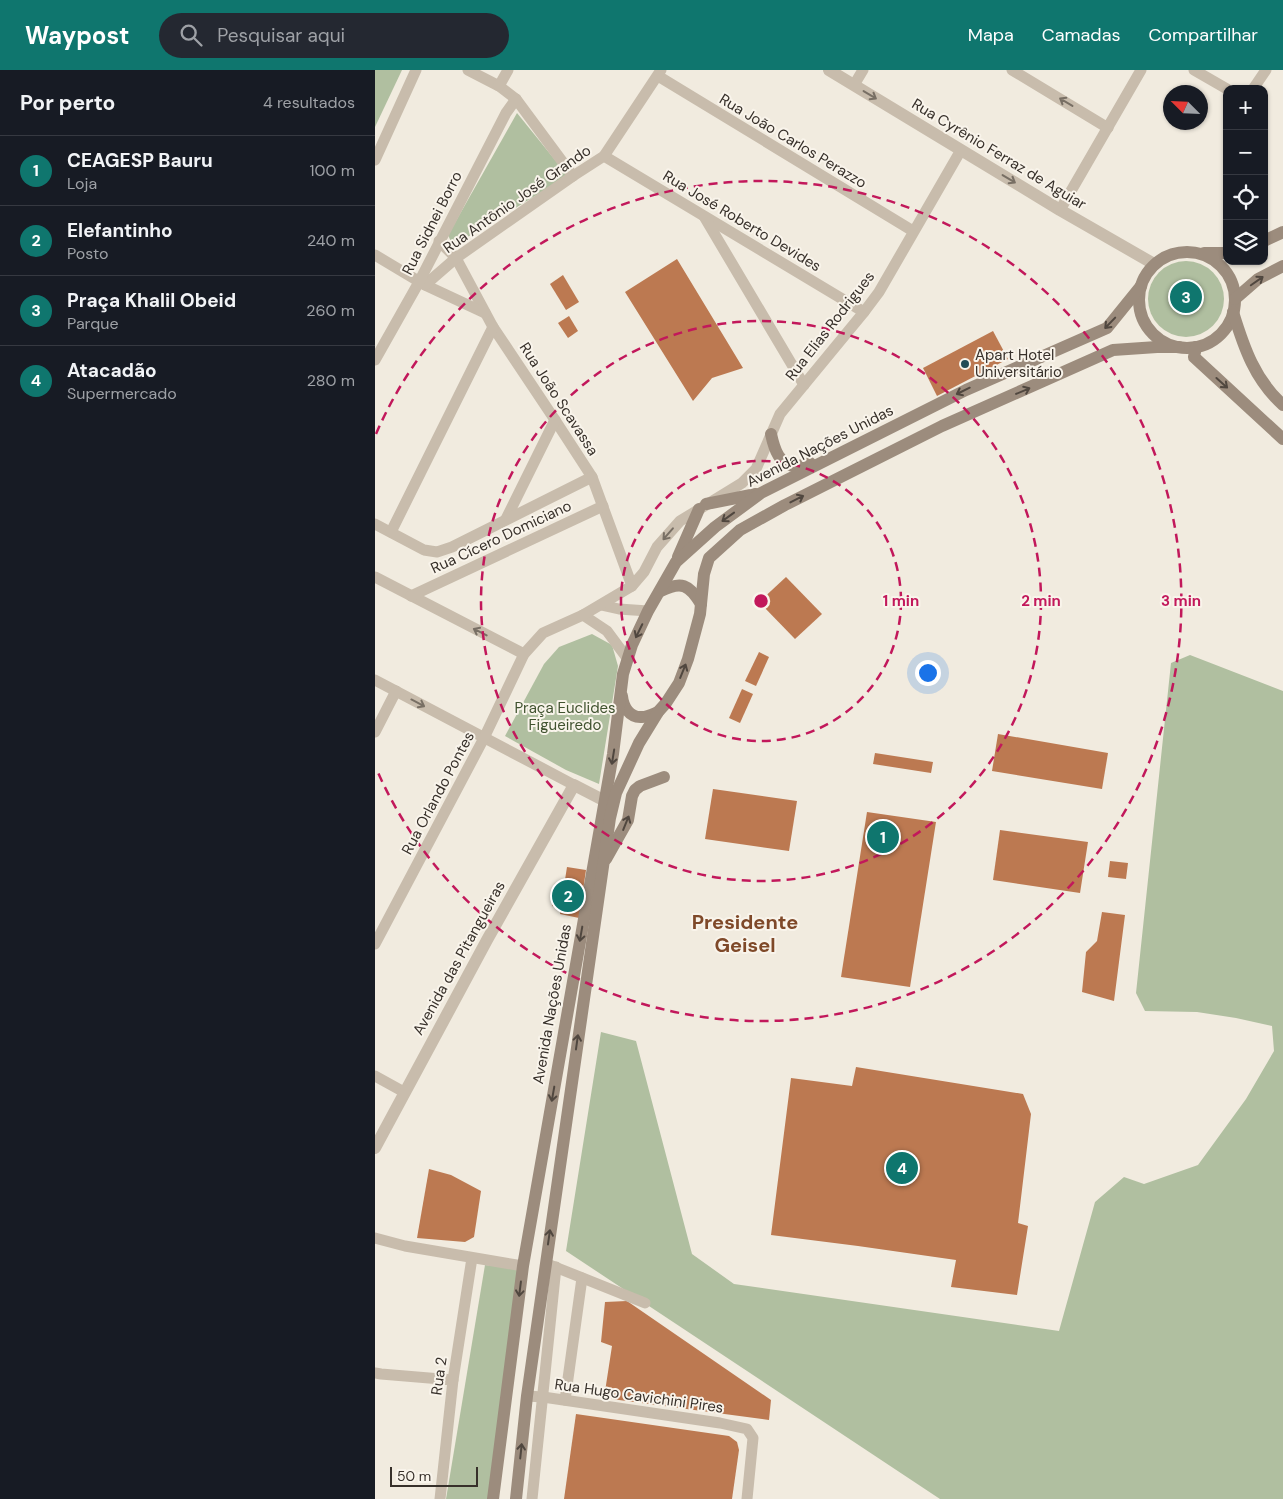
<!DOCTYPE html>
<html lang="pt">
<meta charset="utf-8">
<style>
body{margin:0;font-family:"DM Sans",sans-serif;background:#242831;color:#f1f3f6}
.controls{position:absolute;right:15px;top:15px;display:grid;overflow:hidden;border-radius:10px;box-shadow:0 1px 4px #0004}
.controls button{width:45px;height:45px;display:grid;place-items:center;padding:0;border:0;border-bottom:1px solid #363941;background:#171b24;color:#f1f3f6;font:25px sans-serif}
.compass{position:absolute;left:788px;top:15px;width:45px;height:45px;border-radius:50%;background:#171b24;box-shadow:0 1px 4px #0004;rotate:294deg}
.scale{position:absolute;left:15px;bottom:12px;width:88px;box-sizing:border-box;padding-left:5px;border:2px solid #37302a;border-top:0;font-size:14px;line-height:18px;white-space:nowrap;color:#37302a;-webkit-text-stroke:4px #f9f4eb;paint-order:stroke}
.you{position:absolute;left:552px;top:602px;width:18px;height:18px;margin:-12px;border:4px solid #fff;border-radius:50%;background:#1a73e8;box-shadow:0 0 0 8px #1a73e833}
.badge{display:grid;place-items:center;width:32px;height:32px;border-radius:50%;background:#0f766e;color:#fff;font-size:16px;font-weight:700}
.pin{position:absolute;translate:-50% -50%;border:2px solid #fff;box-shadow:0 1px 5px #0006}
.list{margin:0;padding:0;list-style:none}
h2{display:flex;justify-content:space-between;align-items:center;height:65px;margin:0;padding:0 20px;font-size:21px}
h2 small{font-size:16px;font-weight:400;color:#9ea1a6}
.list li{display:grid;grid-template-columns:32px 1fr auto;gap:15px;align-items:center;box-sizing:border-box;height:70px;padding:0 20px;border-top:1px solid #363941}
.list b{display:block;font-size:19px;white-space:nowrap}
.list p{margin:0;font-size:16px;white-space:nowrap;color:#9ea1a6}
.list em{font-size:16px;font-style:normal;color:#9ea1a6}
.icon{flex:none;width:28px;height:28px;fill:none;stroke:currentColor;stroke-width:2;stroke-linecap:round;stroke-linejoin:round}
.map{position:relative;flex:none;width:908px;height:1429px;overflow:hidden}
header{display:flex;align-items:center;gap:30px;box-sizing:border-box;height:70px;padding:0 25px;background:#0f766e;color:#fff}
header strong{font-size:24px}
nav{display:flex;gap:28px;margin-inline-start:auto;font-size:18px}
.search{width:350px;height:45px;background:#242831;display:flex;align-items:center;gap:12px;box-sizing:border-box;padding:0 18px;border-radius:28px;color:#9ea1a6;font-size:19px}
main{display:flex}
aside{flex:1;background:#171b24}
.map>svg:first-child{display:block}
.green{fill:#b0bfa0}
.building{fill:#bc7951}
.lines{fill:none;stroke-linecap:round;stroke-linejoin:round}
.minor{stroke:#c8bcac;stroke-width:11}
.tertiary{stroke:#c8bcac;stroke-width:12}
.secondary{stroke:#9c8c7d;stroke-width:12}
.oneway{stroke:#786f64}
.oneway2{stroke:#50473f}
.ring{fill:none;stroke:#c2185b;stroke-width:2.5;stroke-dasharray:9 6}
.poi-dot{fill:#234b55;stroke:#f9f4eb;stroke-width:2}
.labels{text-anchor:middle;dominant-baseline:central;stroke-width:4;stroke-linejoin:round;paint-order:stroke}
.street-label{font-size:15px;fill:#37302a;stroke:#f9f4eb}
.poi-label{font-size:15px;fill:#37302a;stroke:#f9f4eb;text-anchor:start}
.park-label{font-size:15px;fill:#415330;stroke:#f9f4eb}
.district-label{font-size:20px;font-weight:bold;fill:#7f4929;stroke:#f9f4eb}
.centre{fill:#c2185b;stroke:#f9f4eb;stroke-width:2.5}
.ring-label{font-size:15px;text-anchor:middle;font-weight:bold;fill:#c2185b;stroke:#f9f4eb;stroke-width:4;stroke-linejoin:round;paint-order:stroke}
</style>
<header>
<strong>Waypost</strong>
<div class="search"><svg class="icon" aria-label="search" viewBox="0 0 24 24"><circle cx="10" cy="10" r="6"/><path d="M15 15l6 6"/></svg>Pesquisar aqui</div>
<nav><a>Mapa</a><a>Camadas</a><a>Compartilhar</a></nav>
</header>
<main>
<aside>
<h2>Por perto<small>4 resultados</small></h2>
<ul class="list">
<li><span class="badge">1</span><div><b>CEAGESP Bauru</b><p>Loja</p></div><em>100 m</em></li>
<li><span class="badge">2</span><div><b>Elefantinho</b><p>Posto</p></div><em>240 m</em></li>
<li><span class="badge">3</span><div><b>Praça Khalil Obeid</b><p>Parque</p></div><em>260 m</em></li>
<li><span class="badge">4</span><div><b>Atacadão</b><p>Supermercado</p></div><em>280 m</em></li>
</ul>
</aside>
<div class="map">
<svg width="908" height="1429" viewBox="0 0 908 1429">
<rect width="100%" height="100%" fill="#f1ebdf"/>
<g class="green">
<path d="M0,0H27L0,57Z"/>
<path d="M142,43L193,106L78,176L73,165Z"/>
<circle cx="811" cy="229" r="38"/>
<path d="M217,564L237,575L243,596L224,714L191,700L130,666L169,594L184,577Z"/>
<path d="M815,585L908,621V1429H565L191,1181L226,962L261,971L317,1184L359,1214L684,1261L720,1132L749,1107L769,1114L823,1095L871,1029L899,981L897,956L861,948L822,942L770,941L761,923L796,593Z"/>
<path d="M110,1195L144,1198L114,1429H71Z"/>
</g>
<g class="building">
<path d="M302,189L368,298L337,308L318,331L250,222Z"/>
<path d="M188,205L204,232L191,240L175,214Z"/>
<path d="M194,246L203,261L193,268L183,253Z"/>
<path d="M618,261L633,289L562,326L548,298Z"/>
<path d="M411,507L447,544L420,569L384,532Z"/>
<path d="M384,582L394,587L381,616L370,611Z"/>
<path d="M367,619L378,624L365,653L354,648Z"/>
<path d="M623,664L733,683L727,719L617,701Z"/>
<path d="M500,683L558,692L556,703L498,694Z"/>
<path d="M338,719L422,731L414,781L330,769Z"/>
<path d="M492,742L561,752L535,917L466,907Z"/>
<path d="M625,760L713,772L705,823L618,810Z"/>
<path d="M735,791L753,793L751,809L733,807Z"/>
<path d="M192,797L211,800L204,848L185,844L186,838L177,836L180,813L189,816Z"/>
<path d="M727,842L750,845L739,931L707,922L711,882L722,871Z"/>
<path d="M481,997L648,1024L656,1044L643,1153L653,1156L642,1225L576,1217L581,1190L483,1176L396,1165L416,1008L477,1016Z"/>
<path d="M54,1099L76,1105L106,1121L99,1167L90,1172L42,1168Z"/>
<path d="M252,1231L396,1330L394,1350L229,1328L237,1276L226,1272L230,1232Z"/>
<path d="M201,1344L354,1366L362,1372L364,1380L357,1429H189Z"/>
</g>
<g class="lines">
<g class="minor">
<path d="M93,0L124,16L141,29L198,106"/>
<path d="M637,0L733,58"/>
<path d="M819,0L852,19"/>
<path d="M283,6L538,161"/>
<path d="M479,15L488,0"/>
<path d="M124,16L133,0"/>
<path d="M878,19L891,0"/>
<path d="M229,86L489,242"/>
<path d="M0,90L41,0"/>
<path d="M685,140L766,0"/>
<path d="M330,148L429,315"/>
<path d="M64,171L81,188L118,257L180,350L217,407L257,516"/>
<path d="M0,185L50,215L110,243"/>
<path d="M50,215L81,188L198,106L229,86L286,0"/>
<path d="M0,290L44,212L131,43L141,29"/>
<path d="M131,449L180,350"/>
<path d="M0,454L49,480L62,482L77,477L217,407"/>
<path d="M16,462L118,257"/>
<path d="M0,507L149,584"/>
<path d="M36,526L228,436"/>
<path d="M226,535L244,539L273,541"/>
<path d="M208,545L232,561L252,588"/>
<path d="M0,610L199,715"/>
<path d="M0,662L21,621"/>
<path d="M0,874L109,668L149,584L168,563L208,545L257,516L269,502L282,477L305,451L367,413L381,399L405,344L489,242L504,222L586,80"/>
<path d="M0,1006L29,1022"/>
<path d="M0,1168L30,1176L148,1196"/>
<path d="M175,1195L270,1233"/>
<path d="M0,1303L6,1304L78,1310"/>
<path d="M152,1326L168,1327L345,1353L372,1359L378,1368L372,1429"/>
<path d="M190,1330L207,1208"/>
<path d="M65,1429L78,1310L97,1188"/>
<path d="M157,1429L181,1197"/>
</g>
<g class="tertiary">
<path d="M454,0L685,140L779,194"/>
<path d="M0,1078L112,870L199,715L230,731"/>
</g>
<g class="secondary">
<path d="M889,171L908,162"/>
<circle cx="812" cy="230" r="48"/>
<path d="M829,183H852"/>
<path d="M860,229L883,209L908,196"/>
<path d="M858,242C869,278 880,310 908,335"/>
<path d="M821,277L819,287L908,369"/>
<path d="M396,364C399,378 404,397 423,396C427,396 431,394 435,393"/>
<path d="M331,434L381,424"/>
<path d="M303,487L324,439"/>
<path d="M286,521C306,511 314,514 326,534"/>
<path d="M247,626C248,636 254,648 267,647C272,647 278,644 283,642"/>
<path d="M231,789L253,750L257,726L260,720L265,716L289,707"/>
<path d="M118,1429L148,1196L238,684L248,604L257,575L273,541L301,492L340,457L386,423L591,320L732,258L766,216"/>
<path d="M141,1429L152,1326L235,748L241,723L264,673L283,642L291,633L304,613L313,589L325,544L329,504L334,488L365,460L410,435L567,356L738,280L782,277H804"/>
</g>
</g>
<defs><path id="oneway-shaft" d="M-6 0H5M1.5-3L5.5 0L1.5 3" fill="none" stroke-width="1.6" stroke-linecap="round" stroke-linejoin="round" transform="scale(1.25)"/></defs>
<g class="oneway">
<use href="#oneway-shaft" transform="translate(495 25) rotate(31)"/>
<use href="#oneway-shaft" transform="translate(691 32) rotate(-149)"/>
<use href="#oneway-shaft" transform="translate(634 109) rotate(31)"/>
<use href="#oneway-shaft" transform="translate(293 464) rotate(131)"/>
<use href="#oneway-shaft" transform="translate(105 562) rotate(-153)"/>
<use href="#oneway-shaft" transform="translate(43 633) rotate(28)"/>
</g>
<g class="oneway2">
<use href="#oneway-shaft" transform="translate(882 211) rotate(-35)"/>
<use href="#oneway-shaft" transform="translate(735 253) rotate(134)"/>
<use href="#oneway-shaft" transform="translate(847 313) rotate(42)"/>
<use href="#oneway-shaft" transform="translate(588 321) rotate(154)"/>
<use href="#oneway-shaft" transform="translate(648 321) rotate(-23)"/>
<use href="#oneway-shaft" transform="translate(422 429) rotate(-27)"/>
<use href="#oneway-shaft" transform="translate(353 447) rotate(144)"/>
<use href="#oneway-shaft" transform="translate(264 561) rotate(116)"/>
<use href="#oneway-shaft" transform="translate(308 601) rotate(-68)"/>
<use href="#oneway-shaft" transform="translate(238 687) rotate(99)"/>
<use href="#oneway-shaft" transform="translate(251 753) rotate(-68)"/>
<use href="#oneway-shaft" transform="translate(206 864) rotate(100)"/>
<use href="#oneway-shaft" transform="translate(202 972) rotate(-82)"/>
<use href="#oneway-shaft" transform="translate(178 1024) rotate(100)"/>
<use href="#oneway-shaft" transform="translate(174 1167) rotate(-82)"/>
<use href="#oneway-shaft" transform="translate(145 1219) rotate(97)"/>
<use href="#oneway-shaft" transform="translate(146 1381) rotate(-84)"/>
</g>
<g class="ring">
<circle cx="386" cy="531" r="140"/>
<circle cx="386" cy="531" r="280"/>
<path d="M1 364A420 420 0 1 1 1 698"/>
</g>
<circle class="poi-dot" cx="590" cy="294" r="5"/>
<g class="labels">
<g class="street-label">
<text transform="translate(418 71) rotate(31)">Rua João Carlos Perazzo</text>
<text transform="translate(624 84) rotate(31)">Rua Cyrênio Ferraz de Aguiar</text>
<text transform="translate(142 129) rotate(-35)">Rua Antônio José Grando</text>
<text transform="translate(367 151) rotate(31)">Rua José Roberto Devides</text>
<text transform="translate(57 153) rotate(-63)">Rua Sidnei Borro</text>
<text transform="translate(455 256) rotate(-52)">Rua Elias Rodrigues</text>
<text transform="translate(184 329) rotate(57)">Rua João Scavassa</text>
<text transform="translate(445 376) rotate(-27)">Avenida Nações Unidas</text>
<text transform="translate(126 467) rotate(-25)">Rua Cícero Domiciano</text>
<text transform="translate(63 723) rotate(-62)">Rua Orlando Pontes</text>
<text transform="translate(84 888) rotate(-61)">Avenida das Pitangueiras</text>
<text transform="translate(177 934) rotate(-80)">Avenida Nações Unidas</text>
<text transform="translate(64 1306) rotate(-82)">Rua 2</text>
<text transform="translate(264 1326) rotate(8)">Rua Hugo Cavichini Pires</text>
</g>
<g class="poi-label">
<text x="600" y="285">Apart Hotel<tspan x="600" dy="17">Universitário</tspan></text>
</g>
<g class="park-label">
<text x="190" y="638">Praça Euclides<tspan x="190" dy="17">Figueiredo</tspan></text>
</g>
<g class="district-label">
<text x="370" y="852">Presidente<tspan x="370" dy="23">Geisel</tspan></text>
</g>
</g>
<circle cx="386" cy="531" r="8" class="centre"/>
<g class="ring-label">
<text x="526" y="536">1 min</text>
<text x="666" y="536">2 min</text>
<text x="806" y="536">3 min</text>
</g>
</svg>
<div class="controls">
<button>+</button>
<button>−</button>
<button><svg class="icon" aria-label="locate" viewBox="0 0 24 24"><circle cx="12" cy="12" r="6"/><path d="M12 2v4M12 18v4M2 12h4M18 12h4"/></svg></button>
<button><svg class="icon" aria-label="layers" viewBox="0 0 24 24"><path d="M12 4l9 5-9 5-9-5zM3 14l9 5 9-5"/></svg></button>
</div>
<svg class="compass" viewBox="-18 -18 36 36"><path d="M0-13l5 13h-10z" fill="#e53935"/><path d="M0 13l5-13h-10z" fill="#9ea1a6"/></svg>
<div class="scale">50 m</div>
<div class="you"></div>
<div class="pin badge" style="left:508px;top:767px">1</div>
<div class="pin badge" style="left:193px;top:826px">2</div>
<div class="pin badge" style="left:811px;top:227px">3</div>
<div class="pin badge" style="left:527px;top:1098px">4</div>
</div>
</main>
